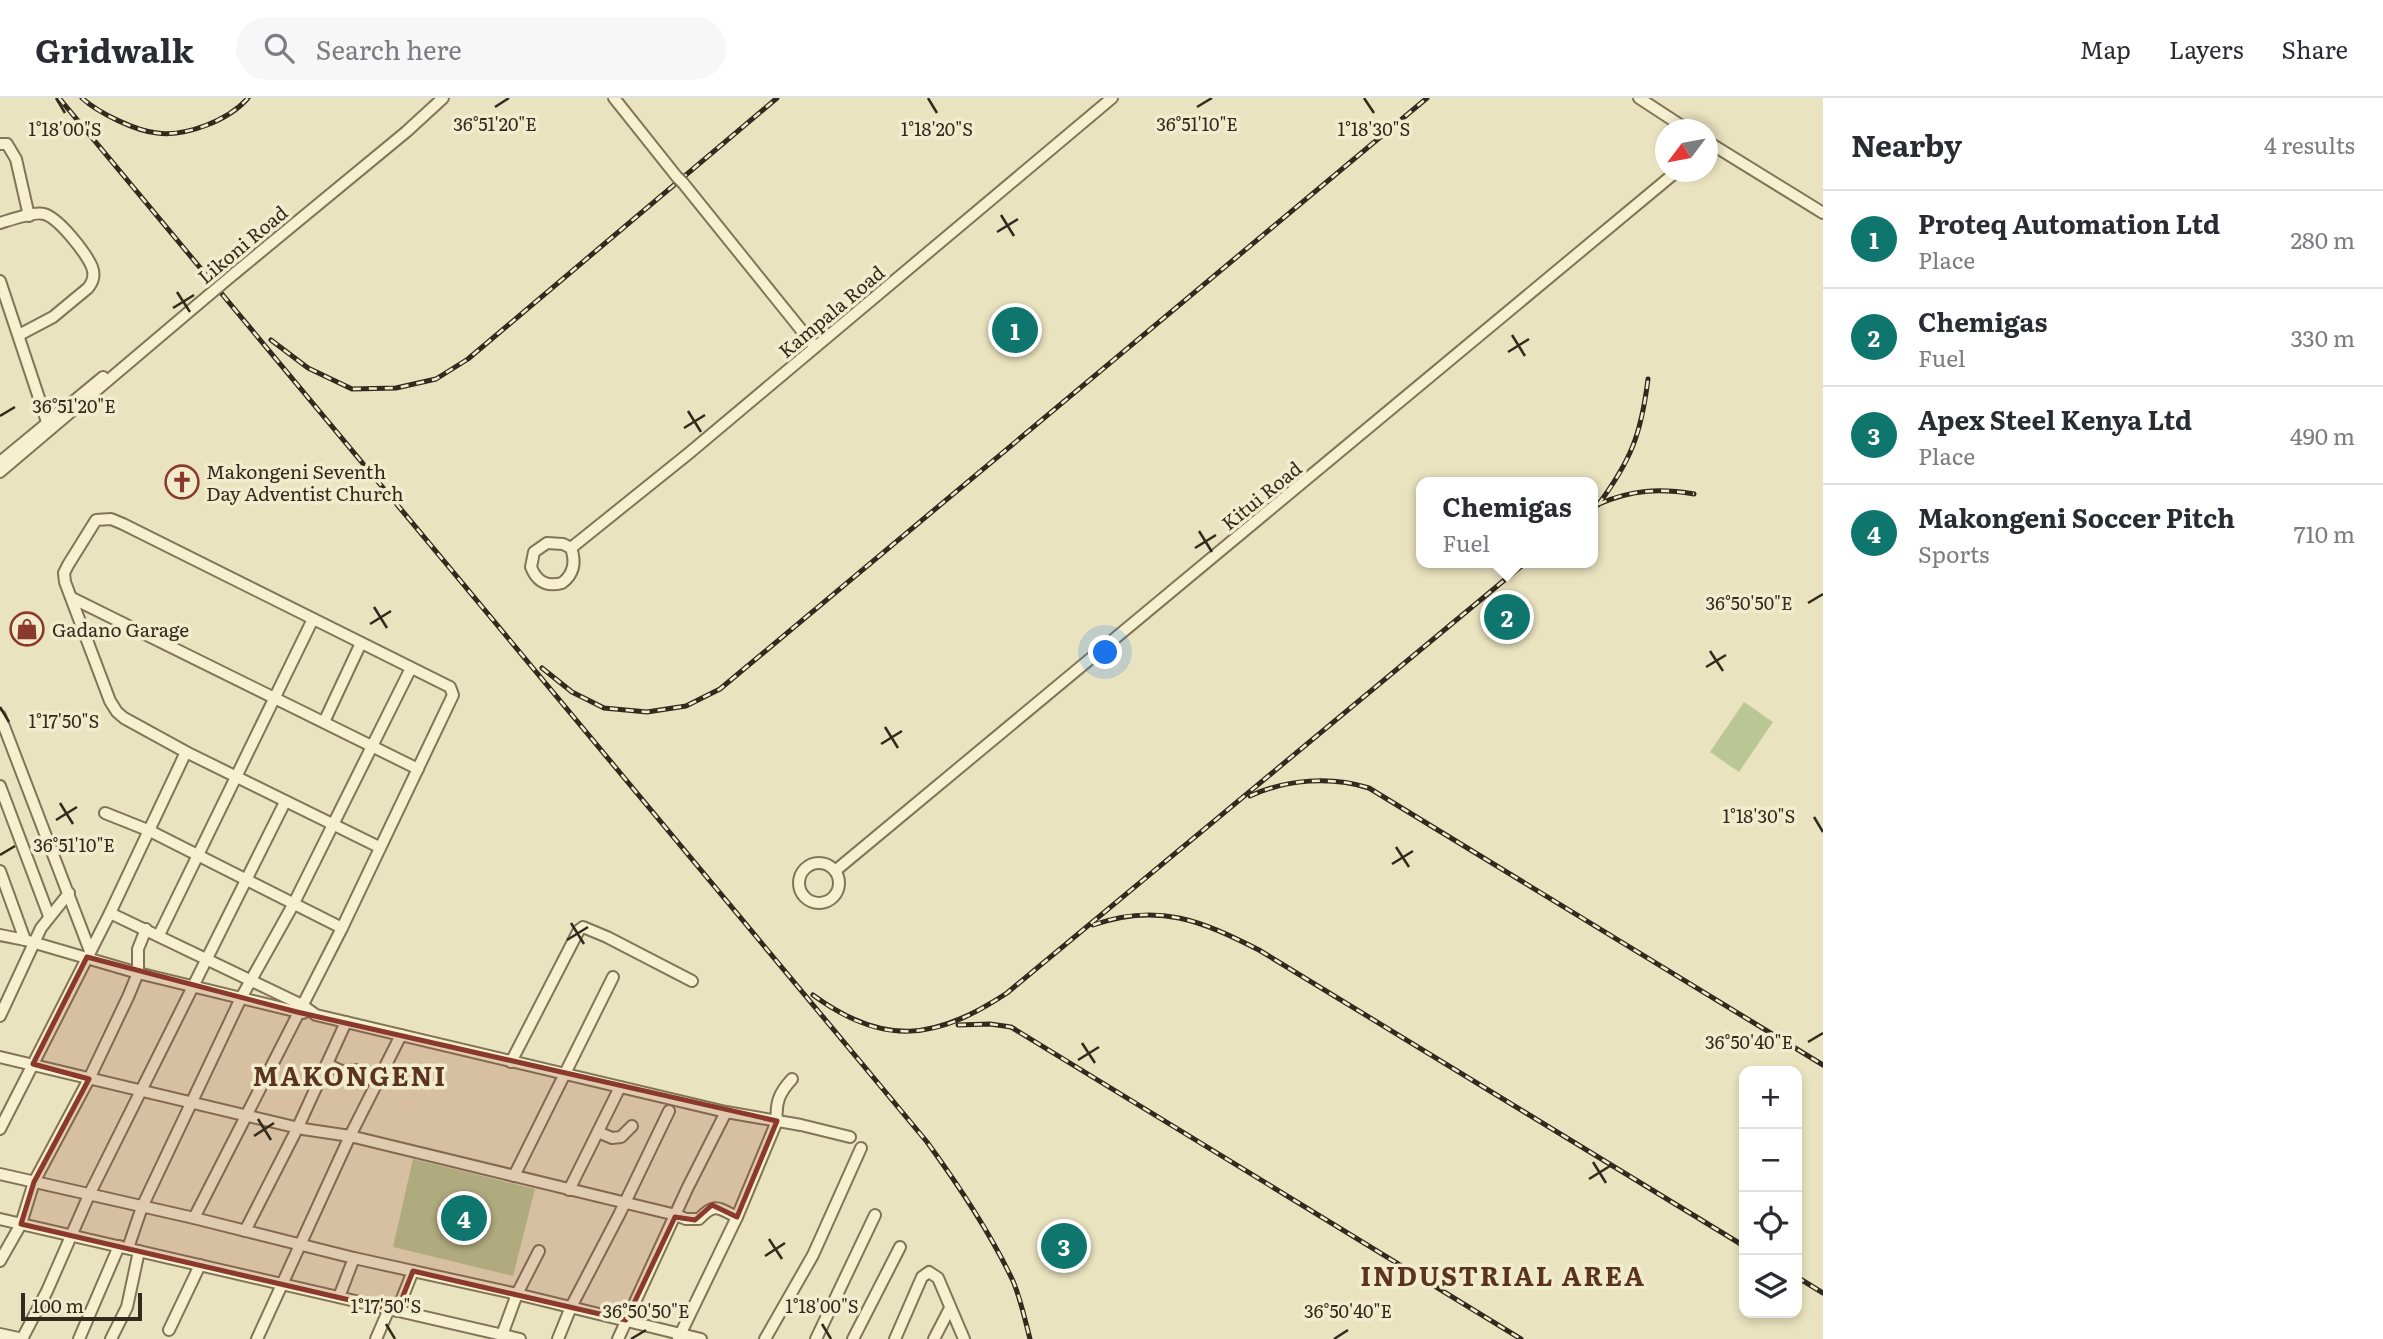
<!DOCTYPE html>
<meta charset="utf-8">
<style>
body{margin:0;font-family:Literata,serif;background:#f7f7f7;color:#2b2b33}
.controls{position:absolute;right:21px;bottom:21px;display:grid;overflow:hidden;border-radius:14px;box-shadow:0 4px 10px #0003}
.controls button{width:63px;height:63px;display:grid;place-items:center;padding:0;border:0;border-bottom:2px solid #e1e1e2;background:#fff;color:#2b2b33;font:35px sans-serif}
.compass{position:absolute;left:1655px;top:21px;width:63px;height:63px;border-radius:50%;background:#fff;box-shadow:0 4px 10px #0003;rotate:238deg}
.scale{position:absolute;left:21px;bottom:18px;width:121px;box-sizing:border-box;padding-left:7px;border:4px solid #322a1c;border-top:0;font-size:19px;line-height:24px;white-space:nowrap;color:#322a1c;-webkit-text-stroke:5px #f2ecce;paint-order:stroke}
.you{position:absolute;left:1106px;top:555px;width:24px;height:24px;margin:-18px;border:5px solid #fff;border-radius:50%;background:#1a73e8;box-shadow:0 0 0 10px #1a73e833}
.badge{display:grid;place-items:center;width:46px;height:46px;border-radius:50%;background:#0f766e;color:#fff;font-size:23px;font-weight:700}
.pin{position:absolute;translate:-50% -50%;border:4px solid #fff;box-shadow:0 2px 7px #0006}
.popup{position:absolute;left:1416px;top:379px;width:182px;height:91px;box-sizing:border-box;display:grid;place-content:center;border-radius:14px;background:#fff;filter:drop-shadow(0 2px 5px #0005);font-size:23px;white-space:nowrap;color:#7c7c81}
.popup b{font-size:26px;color:#2b2b33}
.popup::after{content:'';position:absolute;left:50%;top:100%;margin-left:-14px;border:14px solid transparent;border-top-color:#fff}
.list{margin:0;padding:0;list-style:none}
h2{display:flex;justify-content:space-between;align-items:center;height:91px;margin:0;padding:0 28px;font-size:30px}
h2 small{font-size:23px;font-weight:400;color:#7c7c81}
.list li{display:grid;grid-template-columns:46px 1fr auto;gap:21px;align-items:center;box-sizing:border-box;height:98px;padding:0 28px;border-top:2px solid #e1e1e2}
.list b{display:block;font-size:26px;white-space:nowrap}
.list p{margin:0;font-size:23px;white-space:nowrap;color:#7c7c81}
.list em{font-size:23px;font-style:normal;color:#7c7c81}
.icon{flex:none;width:38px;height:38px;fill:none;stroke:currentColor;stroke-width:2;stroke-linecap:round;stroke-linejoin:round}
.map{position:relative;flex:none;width:1823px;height:1241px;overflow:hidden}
header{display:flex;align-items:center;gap:42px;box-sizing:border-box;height:98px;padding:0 35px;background:#fff;border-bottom:2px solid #e1e1e2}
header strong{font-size:33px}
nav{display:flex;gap:38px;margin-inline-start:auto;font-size:24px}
.search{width:490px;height:63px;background:#f7f7f7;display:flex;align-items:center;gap:18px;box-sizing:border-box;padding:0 24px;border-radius:38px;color:#7c7c81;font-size:26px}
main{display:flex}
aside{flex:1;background:#fff}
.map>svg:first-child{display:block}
.green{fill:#bac794}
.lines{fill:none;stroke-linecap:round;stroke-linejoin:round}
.minor-casing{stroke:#817459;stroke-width:14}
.minor{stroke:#f6f0d1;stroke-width:10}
.rail-casing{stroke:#322a1c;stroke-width:5}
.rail{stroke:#f2ecce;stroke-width:2.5;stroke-dasharray:8;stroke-linecap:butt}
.minor-bridge-casing{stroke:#817459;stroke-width:14;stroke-linecap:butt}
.minor-bridge{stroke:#f6f0d1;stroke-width:10}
.marked{fill:#8c392d;fill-opacity:0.2;stroke:#8c392d;stroke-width:5;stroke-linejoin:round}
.ticks{fill:none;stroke:#322a1c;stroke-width:2.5}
.labels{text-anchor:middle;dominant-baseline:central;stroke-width:7;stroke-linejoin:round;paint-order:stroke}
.street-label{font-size:19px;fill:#322a1c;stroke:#f2ecce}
.poi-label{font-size:19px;fill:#322a1c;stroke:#f2ecce;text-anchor:start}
.district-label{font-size:26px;font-weight:bold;letter-spacing:2px;fill:#5b331f;stroke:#f2ecce}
.ticks-label{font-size:18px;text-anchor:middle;fill:#322a1c;stroke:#f2ecce;stroke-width:7;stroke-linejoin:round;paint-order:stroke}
</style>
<header>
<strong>Gridwalk</strong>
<div class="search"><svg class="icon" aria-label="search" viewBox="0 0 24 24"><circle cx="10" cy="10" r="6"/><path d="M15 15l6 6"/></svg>Search here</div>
<nav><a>Map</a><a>Layers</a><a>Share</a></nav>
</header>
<main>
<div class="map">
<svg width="1823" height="1241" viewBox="0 0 1823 1241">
<rect width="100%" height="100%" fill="#eae3bf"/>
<g class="green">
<path d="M1744,604L1773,624L1739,674L1710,654Z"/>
<path d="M413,1061L535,1091L513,1178L393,1149Z"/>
</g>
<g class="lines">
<defs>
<g id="minor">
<path d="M614,0L677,79"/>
<path d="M1639,0L1688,32"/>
<path d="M1708,44L1823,115"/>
<path d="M0,46H7L16,61L29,118"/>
<path d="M683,85L815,249"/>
<path d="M0,125C10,122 35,113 44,116C59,120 86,155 92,169C95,177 93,184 88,190L53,219L19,237"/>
<path d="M235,175L406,34L443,0"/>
<path d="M0,183L47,324"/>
<path d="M0,364L103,279"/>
<path d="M0,374L197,207"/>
<path d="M547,445L563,446L571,450C576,464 574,476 562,485C547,489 537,484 531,469L534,454Z"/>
<path d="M571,450L688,356L1112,0"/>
<path d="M72,500L418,671"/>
<path d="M0,618L90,853"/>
<path d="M324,624L361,545"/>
<path d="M0,688L49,818"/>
<path d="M105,715L150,733L342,830"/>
<circle cx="819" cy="785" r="20"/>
<path d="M0,773L25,842"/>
<path d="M835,773L1676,74"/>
<path d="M110,815L302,907L316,917L726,1014L801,1027L850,1039"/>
<path d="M0,837L25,842L138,875L303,915"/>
<path d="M159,837L313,521"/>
<path d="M0,918L41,830L69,795"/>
<path d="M0,959L303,1031L350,1038L676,1117L686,1121H699C715,1104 718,1110 737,1119"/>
<path d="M511,964L579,832L583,829L607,839L692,883"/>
<path d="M327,966L341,973L356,972L378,982"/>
<path d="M0,1031L110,815L186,654"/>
<path d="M598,1034L612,1040L621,1039L632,1028"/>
<path d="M0,1076L194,1120L354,1160L517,1196L701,1241"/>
<path d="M514,1078L613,879"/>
<path d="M569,1092L620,989"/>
<path d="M194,1120L342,830L453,597L450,589L123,426L111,421L96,422L68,467L64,475L65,484L110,603L117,614L124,620L186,654L379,749"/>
<path d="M0,1121L520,1241"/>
<path d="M245,1133L298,1029L346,924"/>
<path d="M128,1150L142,1109L241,900L293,807L411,570"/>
<path d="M0,1163L21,1126L34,1084L89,981L128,899L138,875V851L146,831"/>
<path d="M339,1199L354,1160"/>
<path d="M397,1213L413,1173"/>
<path d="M169,1232L200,1167"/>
<path d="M0,1236L23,1241"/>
<path d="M502,1237L517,1196L539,1153"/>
<path d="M22,1241L47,1193L89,1097L285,704"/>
<path d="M79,1241L119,1148"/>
<path d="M111,1241L127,1209L139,1153"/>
<path d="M257,1241L350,1038L401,937"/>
<path d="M376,1241L389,1211"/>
<path d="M558,1241L571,1209L619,1117L669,1013"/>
<path d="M618,1241L687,1091L726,1014"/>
<path d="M678,1241L737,1119L777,1023C775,1004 780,994 792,981"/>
<path d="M765,1241L813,1157L861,1050"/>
<path d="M816,1241L875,1117"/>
<path d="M853,1241L900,1149"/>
<path d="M895,1241L922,1179L929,1174L938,1180L964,1241"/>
<path d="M934,1241L950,1210"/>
</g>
</defs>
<use href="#minor" class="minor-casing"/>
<use href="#minor" class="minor"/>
<defs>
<g id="rail">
<path d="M59,0L927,1044C959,1088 990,1134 1013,1183C1021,1202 1025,1222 1030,1241"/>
<path d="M82,0C98,15 136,33 157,35C186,39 229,22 248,0"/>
<path d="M271,242L308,270L352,291L396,290L436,281L468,261L777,0"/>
<path d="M1599,406C1631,392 1659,390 1694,396"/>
<path d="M1598,407C1631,362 1641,337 1648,281"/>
<path d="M542,570L572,594L604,610L647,614L686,608L720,591L1427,0"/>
<path d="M1250,698C1287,681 1331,678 1369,690L1823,967"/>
<path d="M1093,827C1158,804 1202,823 1259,852L1744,1148"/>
<path d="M813,897C884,949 936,942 1007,895L1525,465"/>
<path d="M958,927L990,926L1011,929L1521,1241"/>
<path d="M1797,1179L1823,1195"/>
</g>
</defs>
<use href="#rail" class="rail-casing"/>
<use href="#rail" class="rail"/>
<defs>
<g id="minor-bridge">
<path d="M677,79L683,85"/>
<path d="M197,207L235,175"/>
</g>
</defs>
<use href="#minor-bridge" class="minor-bridge-casing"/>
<use href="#minor-bridge" class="minor-bridge"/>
</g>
<path class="marked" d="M87,859L297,914L777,1023L737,1119L712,1107L695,1122L675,1119L626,1222L413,1173L397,1213L21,1126L34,1084L89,981L33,966Z"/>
<path class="ticks" d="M56,0L65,15M928,0L937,15M1364,0L1374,15M495,9L509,0M1197,9L1212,0M1001,117L1014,138M997,134L1018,121M177,194L190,214M173,210L194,197M1512,237L1525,258M1508,254L1529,241M688,313L701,334M0,318L15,309M684,330L705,317M1199,433L1212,454M1195,450L1216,437M1808,505L1823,496M374,509L387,530M370,526L391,513M1710,553L1723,573M1706,569L1726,557M0,609L9,624M885,629L898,650M881,646L902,633M60,705L73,726M1814,719L1823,734M56,722L77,709M1396,749L1409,769M0,757L15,748M1392,766L1413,753M571,825L584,846M567,842L588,829M1808,944L1823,935M1082,945L1095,965M1078,962L1099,949M258,1021L271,1042M254,1038L274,1025M1593,1064L1606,1085M1589,1081L1610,1068M769,1141L782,1161M765,1158L785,1145M386,1226L395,1241M822,1226L831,1241M631,1241L646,1232M1334,1241L1348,1232"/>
<defs>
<symbol id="church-ring" viewBox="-11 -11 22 22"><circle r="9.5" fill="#f2ecce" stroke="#8c392d" stroke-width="1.5"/><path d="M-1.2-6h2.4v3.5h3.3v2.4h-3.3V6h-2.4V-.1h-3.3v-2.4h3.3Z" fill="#8c392d"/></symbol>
<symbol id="shop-ring" viewBox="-11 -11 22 22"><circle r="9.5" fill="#f2ecce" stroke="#8c392d" stroke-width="1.5"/><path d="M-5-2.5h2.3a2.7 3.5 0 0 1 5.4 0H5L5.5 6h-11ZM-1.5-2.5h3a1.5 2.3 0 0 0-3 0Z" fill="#8c392d"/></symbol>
</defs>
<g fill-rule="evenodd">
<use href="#church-ring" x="163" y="365" width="38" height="38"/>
<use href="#shop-ring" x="8" y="512" width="38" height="38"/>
</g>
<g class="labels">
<g class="street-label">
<text transform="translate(242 146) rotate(-40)">Likoni Road</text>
<text transform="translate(831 213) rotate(-40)">Kampala Road</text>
<text transform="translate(1261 397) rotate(-39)">Kitui Road</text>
</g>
<g class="poi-label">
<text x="206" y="373">Makongeni Seventh<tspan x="206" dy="22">Day Adventist Church</tspan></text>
<text x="52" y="531">Gadano Garage</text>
</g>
<g class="district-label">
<text x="350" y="976">MAKONGENI</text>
<text x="1503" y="1176">INDUSTRIAL AREA</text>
</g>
</g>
<g class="ticks-label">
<text x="495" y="33">36°51'20"E</text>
<text x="1197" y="33">36°51'10"E</text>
<text x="65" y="38">1°18'00"S</text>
<text x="937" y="38">1°18'20"S</text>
<text x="1374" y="38">1°18'30"S</text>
<text x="74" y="315">36°51'20"E</text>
<text x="1749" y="512">36°50'50"E</text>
<text x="64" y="630">1°17'50"S</text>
<text x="1759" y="725">1°18'30"S</text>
<text x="74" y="754">36°51'10"E</text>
<text x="1749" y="951">36°50'40"E</text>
<text x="386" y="1215">1°17'50"S</text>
<text x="822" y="1215">1°18'00"S</text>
<text x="646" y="1220">36°50'50"E</text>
<text x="1348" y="1220">36°50'40"E</text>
</g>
</svg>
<div class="controls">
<button>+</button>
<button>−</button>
<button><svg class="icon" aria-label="locate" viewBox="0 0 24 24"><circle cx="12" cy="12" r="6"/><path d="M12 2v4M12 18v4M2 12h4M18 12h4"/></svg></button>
<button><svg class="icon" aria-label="layers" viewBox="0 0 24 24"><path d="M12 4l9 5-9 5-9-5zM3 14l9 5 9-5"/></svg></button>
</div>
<svg class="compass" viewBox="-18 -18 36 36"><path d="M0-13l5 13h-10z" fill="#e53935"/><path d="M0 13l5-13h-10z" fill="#7c7c81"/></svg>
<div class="scale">100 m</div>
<div class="you"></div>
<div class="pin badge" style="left:1015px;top:232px">1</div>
<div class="pin badge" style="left:1507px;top:519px">2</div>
<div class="popup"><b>Chemigas</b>Fuel</div>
<div class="pin badge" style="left:1064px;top:1148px">3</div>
<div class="pin badge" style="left:464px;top:1120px">4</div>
</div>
<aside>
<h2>Nearby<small>4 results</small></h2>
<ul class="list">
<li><span class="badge">1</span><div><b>Proteq Automation Ltd</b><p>Place</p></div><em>280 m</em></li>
<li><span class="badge">2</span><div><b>Chemigas</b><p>Fuel</p></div><em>330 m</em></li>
<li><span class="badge">3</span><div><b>Apex Steel Kenya Ltd</b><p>Place</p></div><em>490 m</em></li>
<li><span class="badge">4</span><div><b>Makongeni Soccer Pitch</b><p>Sports</p></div><em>710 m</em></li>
</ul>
</aside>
</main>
